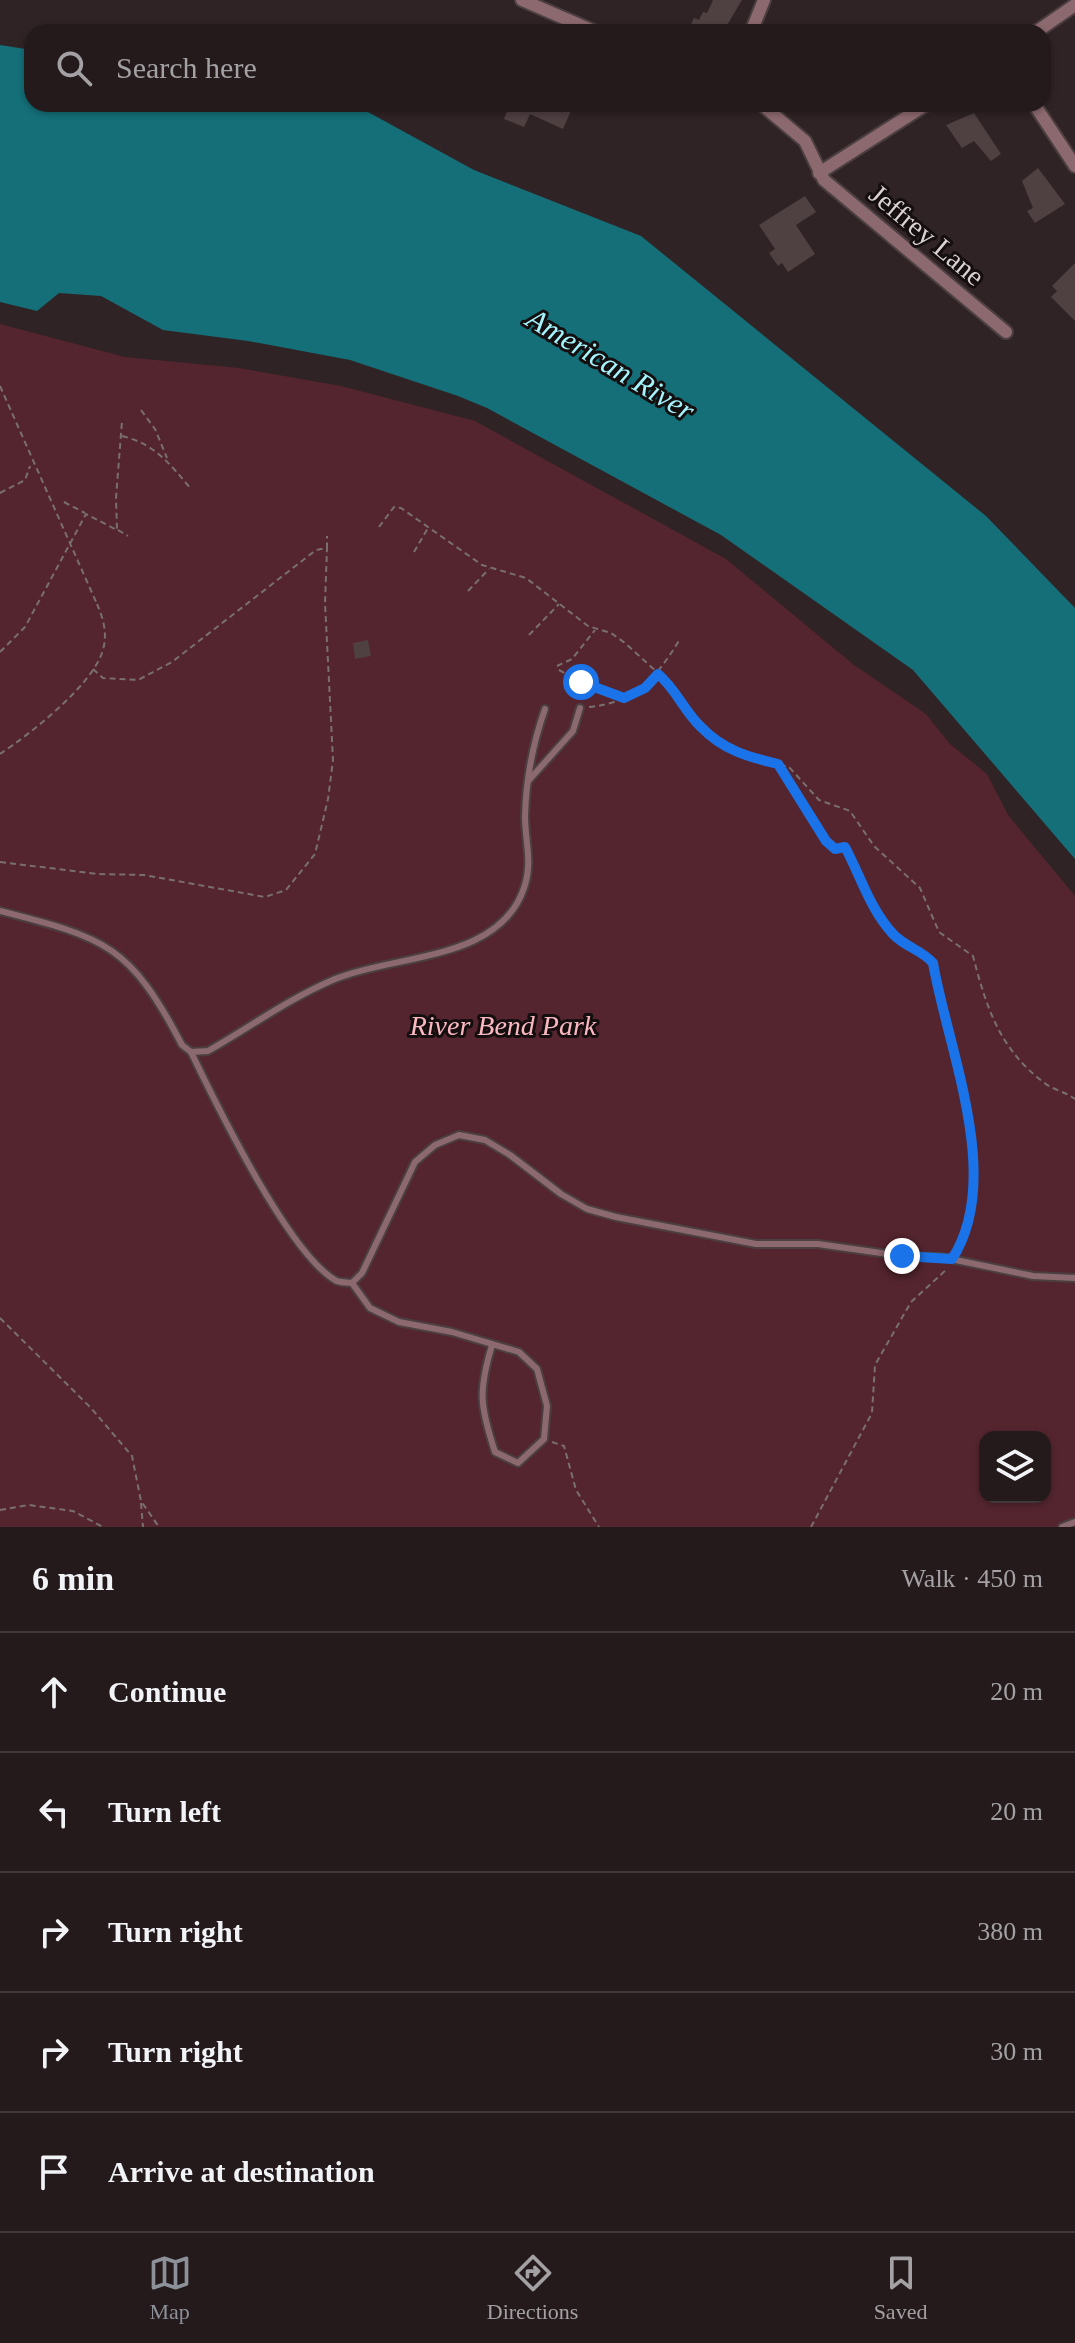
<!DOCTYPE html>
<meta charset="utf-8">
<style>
body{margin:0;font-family:Georgia,serif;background:#302729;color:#f1f3f6}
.controls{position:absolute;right:24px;bottom:24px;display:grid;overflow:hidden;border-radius:16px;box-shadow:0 2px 6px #0004}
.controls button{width:72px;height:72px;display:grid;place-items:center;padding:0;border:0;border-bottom:2px solid #41383b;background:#241a1c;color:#f1f3f6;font:40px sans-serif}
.stop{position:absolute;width:24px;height:24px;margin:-18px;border:6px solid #1a73e8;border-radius:50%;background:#fff}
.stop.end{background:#1a73e8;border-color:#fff;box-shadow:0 2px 8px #0008}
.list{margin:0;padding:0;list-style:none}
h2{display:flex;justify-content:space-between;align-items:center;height:104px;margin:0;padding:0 32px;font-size:34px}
h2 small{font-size:26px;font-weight:400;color:#a3a1a3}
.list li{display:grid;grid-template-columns:52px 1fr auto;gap:24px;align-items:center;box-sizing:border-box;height:120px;padding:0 32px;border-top:2px solid #41383b}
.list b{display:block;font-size:30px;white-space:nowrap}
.list em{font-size:26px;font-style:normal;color:#a3a1a3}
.icon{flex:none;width:44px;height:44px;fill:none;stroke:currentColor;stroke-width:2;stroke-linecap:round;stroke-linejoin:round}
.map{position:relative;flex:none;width:1075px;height:1527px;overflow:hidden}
.search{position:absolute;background:#241a1c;box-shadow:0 2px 6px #0004;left:24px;right:24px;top:24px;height:88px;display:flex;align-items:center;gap:20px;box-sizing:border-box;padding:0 28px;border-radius:24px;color:#a3a1a3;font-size:30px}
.sheet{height:704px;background:#241a1c}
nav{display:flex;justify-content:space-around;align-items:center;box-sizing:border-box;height:112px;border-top:2px solid #41383b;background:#241a1c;font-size:22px;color:#a3a1a3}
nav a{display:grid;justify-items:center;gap:4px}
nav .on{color:#8c9099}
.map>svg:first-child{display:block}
.green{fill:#54252e;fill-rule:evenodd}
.water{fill:#146f78}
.building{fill:#4f4042}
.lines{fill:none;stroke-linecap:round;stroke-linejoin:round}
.service-casing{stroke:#4b3f41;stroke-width:10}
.minor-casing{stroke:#4b3f41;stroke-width:16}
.path{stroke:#7a6f70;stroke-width:2;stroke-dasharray:6 4;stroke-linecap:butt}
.service{stroke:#8c696e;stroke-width:6}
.minor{stroke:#8c696e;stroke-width:12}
.path-bridge{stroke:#7a6f70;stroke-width:2;stroke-dasharray:6 4;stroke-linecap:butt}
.route{stroke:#1a73e8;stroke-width:10}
.labels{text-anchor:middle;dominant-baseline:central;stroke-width:6;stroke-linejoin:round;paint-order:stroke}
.street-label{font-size:28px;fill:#dbd2d3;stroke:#140e0f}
.park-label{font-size:28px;font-style:italic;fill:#fbb8c1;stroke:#140e0f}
.water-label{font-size:30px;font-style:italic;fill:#a5f4fd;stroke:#140e0f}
</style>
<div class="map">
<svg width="1075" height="1527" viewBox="0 0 1075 1527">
<rect width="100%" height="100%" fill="#302325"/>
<path class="green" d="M0,324L125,357L239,368L341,386L475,421L726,559L854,665L926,714L950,744L987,774L1008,815L1075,896V1527H0ZM985,1437H1045V1497H985Z"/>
<path class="water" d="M0,45L32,50V104H336L368,112L474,170L641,236L986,516L1075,608V859L913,670L721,535L487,408L458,396L350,360L248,341L163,330L101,296L59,293L37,311L0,302Z"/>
<g class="building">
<path d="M713,0H742L723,32H687L694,18L699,20L703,12L707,13Z"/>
<path d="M510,104H574L563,129L530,114L524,127L504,119Z"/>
<path d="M974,113L1001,154L991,161L974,141L962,148L946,125Z"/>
<path d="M1038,168L1065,204L1035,223L1027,211L1033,208L1022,181Z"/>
<path d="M805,196L816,212L796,225L815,254L788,272L782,263L778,266L769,253L775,249L759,225Z"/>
<path d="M1075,263V321L1051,297L1057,291L1052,286Z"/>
<path d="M368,640L371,656L355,659L353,643Z"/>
</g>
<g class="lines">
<defs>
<g id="service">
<path d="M529,780L573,731L580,708"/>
<path d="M0,911C106,938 130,945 182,1045L191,1052L208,1051C250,1027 290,998 335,979C395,954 499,962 524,888C533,862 525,842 525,816C526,779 533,743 545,709"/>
<path d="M191,1052C216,1104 288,1252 335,1280C339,1283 347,1282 352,1283L362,1273L415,1162L435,1145L459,1135L485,1140L510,1155L561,1194L587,1209L616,1217L756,1244H818L902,1256L941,1257L1033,1276L1075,1278"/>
<path d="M352,1283L370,1308L399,1322L452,1332L519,1352L537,1369L547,1406L544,1439L518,1463L495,1452C480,1406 478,1392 492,1345"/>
<path d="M1062,1527L1075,1522"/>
</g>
<g id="minor">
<path d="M522,0L596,32"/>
<path d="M751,32L764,0"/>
<path d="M1036,32L1075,5"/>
<path d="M761,104L805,141L824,180L1006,332"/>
<path d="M1034,104L1075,166"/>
<path d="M819,173L927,104"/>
</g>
</defs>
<use href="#service" class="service-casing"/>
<use href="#minor" class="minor-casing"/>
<g class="path">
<path d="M141,410L155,429L167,458"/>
<path d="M122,436C155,444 170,464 191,489"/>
<path d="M0,493L25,480L30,466"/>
<path d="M64,502L85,513"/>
<path d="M379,527L394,507L401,508L482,565L526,578L588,626L611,633L625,643L668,682L700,727L734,753L789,767L819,800L850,811L874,846L920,888L939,932L973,956C986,1006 999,1048 1042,1081C1052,1090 1064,1091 1075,1099"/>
<path d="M118,530L128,536"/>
<path d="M414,552L428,528"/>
<path d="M468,591L489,569"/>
<path d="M529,635L559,604"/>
<path d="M0,652L25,627L86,514L117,530L116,498L122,421"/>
<path d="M557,666L572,659L595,630"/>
<path d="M93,669L103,678L138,680L172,662L316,550L327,548V536"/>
<path d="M559,670L593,688L623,698"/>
<path d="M589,707C635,703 657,677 680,639"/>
<path d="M0,754C30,734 90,687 102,653C108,636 104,620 97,604"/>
<path d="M779,765L826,841L835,849L845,847C860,877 870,909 893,934C905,947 922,950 933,963L975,1150L968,1236L958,1249"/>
<path d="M0,862L98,874L144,875L265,897L286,890L315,854L328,799L333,760L325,603L327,548"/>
<path d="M0,1318L91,1408L132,1456L141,1501L159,1527"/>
<path d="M552,1442L564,1446L576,1490L599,1527"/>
<path d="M141,1503L143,1527"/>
<path d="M0,1510L29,1505L73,1511L103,1527"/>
<path d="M811,1527L872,1413L875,1365L911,1302L947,1269"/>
</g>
<use href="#service" class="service"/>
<use href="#minor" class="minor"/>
<path class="path-bridge" d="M0,386L97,604"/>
</g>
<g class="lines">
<path class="route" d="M581,682L624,698L645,688L658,674C676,689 684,711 701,727C723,750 748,757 778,764L826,841L835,849L845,847C861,877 870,909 893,934C905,947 922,950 933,963C948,1050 1004,1179 952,1259L902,1256"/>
</g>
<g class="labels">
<g class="street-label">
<text transform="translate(927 235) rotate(40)">Jeffrey Lane</text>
</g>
<g class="park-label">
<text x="503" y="1025">River Bend Park</text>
</g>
<g class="water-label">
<text transform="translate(611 364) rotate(31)">American River</text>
</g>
</g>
</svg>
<div class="controls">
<button><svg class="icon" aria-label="layers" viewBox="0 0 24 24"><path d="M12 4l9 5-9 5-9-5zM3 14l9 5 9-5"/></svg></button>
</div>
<div class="stop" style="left:581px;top:682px"></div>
<div class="stop end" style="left:902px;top:1256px"></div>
<div class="search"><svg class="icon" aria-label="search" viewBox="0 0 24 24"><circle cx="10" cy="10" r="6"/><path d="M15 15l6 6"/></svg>Search here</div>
</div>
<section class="sheet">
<h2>6 min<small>Walk · 450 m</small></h2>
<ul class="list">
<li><svg class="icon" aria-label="ahead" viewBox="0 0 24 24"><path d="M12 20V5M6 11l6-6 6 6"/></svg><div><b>Continue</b></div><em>20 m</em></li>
<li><svg class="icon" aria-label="left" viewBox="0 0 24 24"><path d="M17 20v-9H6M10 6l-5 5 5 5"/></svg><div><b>Turn left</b></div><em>20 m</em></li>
<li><svg class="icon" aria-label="right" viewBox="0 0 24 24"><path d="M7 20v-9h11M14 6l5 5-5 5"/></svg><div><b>Turn right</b></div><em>380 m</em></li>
<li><svg class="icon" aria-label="right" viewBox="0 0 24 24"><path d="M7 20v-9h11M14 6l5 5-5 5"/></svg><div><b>Turn right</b></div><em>30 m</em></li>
<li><svg class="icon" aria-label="arrive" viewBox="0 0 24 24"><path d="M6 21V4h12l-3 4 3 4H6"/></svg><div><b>Arrive at destination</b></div></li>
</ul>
</section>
<nav>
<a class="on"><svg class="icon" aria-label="map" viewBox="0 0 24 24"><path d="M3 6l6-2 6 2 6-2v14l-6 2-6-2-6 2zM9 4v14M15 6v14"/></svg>Map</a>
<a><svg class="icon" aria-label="directions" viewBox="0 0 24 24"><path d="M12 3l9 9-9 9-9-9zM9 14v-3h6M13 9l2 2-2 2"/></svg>Directions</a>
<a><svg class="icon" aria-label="saved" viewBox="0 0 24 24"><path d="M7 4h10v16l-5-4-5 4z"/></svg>Saved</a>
</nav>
